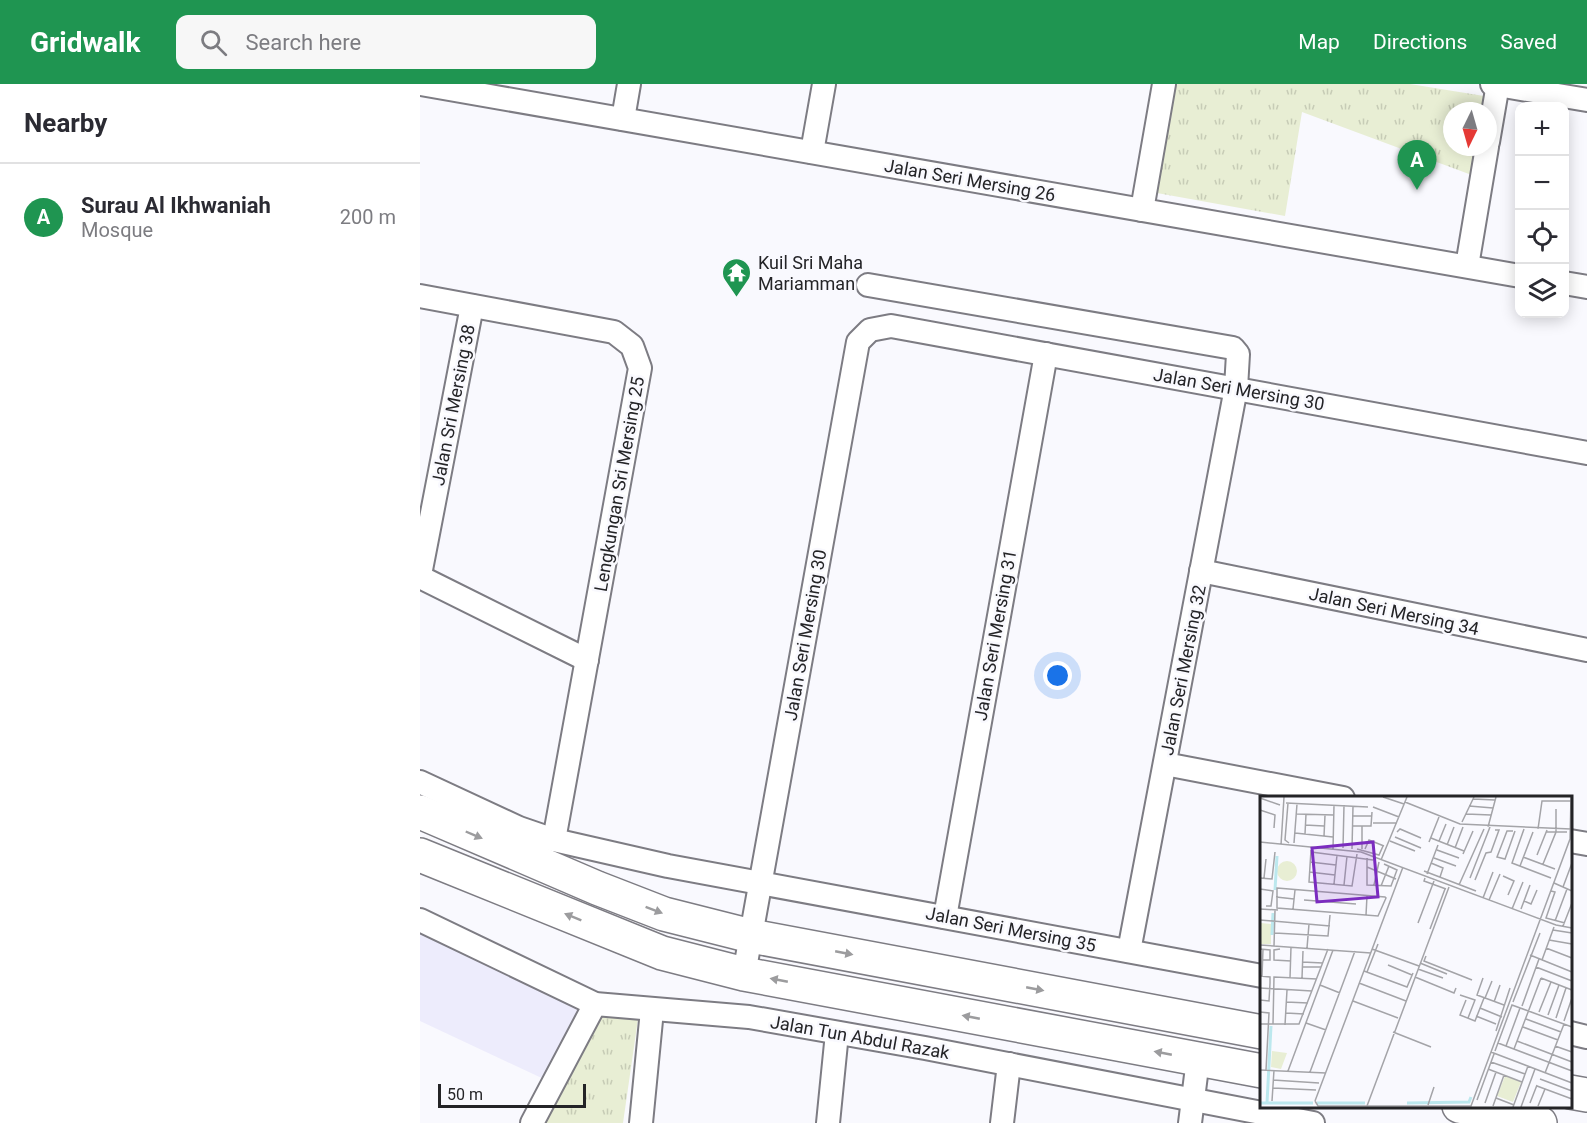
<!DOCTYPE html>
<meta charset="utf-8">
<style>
body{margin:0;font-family:Roboto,sans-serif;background:#f7f7f7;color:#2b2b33}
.controls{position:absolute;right:18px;top:18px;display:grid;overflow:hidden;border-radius:12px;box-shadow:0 3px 15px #0003}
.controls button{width:54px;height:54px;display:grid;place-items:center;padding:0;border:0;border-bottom:2px solid #e1e1e2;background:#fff;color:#2b2b33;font:30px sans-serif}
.compass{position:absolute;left:1023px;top:18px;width:54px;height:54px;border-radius:50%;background:#fff;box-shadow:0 3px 15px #0003;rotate:185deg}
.scale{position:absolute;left:18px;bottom:15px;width:148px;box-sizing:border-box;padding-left:6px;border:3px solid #242427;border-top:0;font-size:16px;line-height:21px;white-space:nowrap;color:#242427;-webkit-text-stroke:4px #f9f9fe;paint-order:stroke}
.you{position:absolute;left:638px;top:592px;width:21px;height:21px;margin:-15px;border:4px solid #fff;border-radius:50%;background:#1a73e8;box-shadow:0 0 0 9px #1a73e833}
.badge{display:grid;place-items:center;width:39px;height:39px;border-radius:50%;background:#1f9551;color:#fff;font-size:20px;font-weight:700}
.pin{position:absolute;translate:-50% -50px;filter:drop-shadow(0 2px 3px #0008)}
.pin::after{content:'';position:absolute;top:32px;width:21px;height:18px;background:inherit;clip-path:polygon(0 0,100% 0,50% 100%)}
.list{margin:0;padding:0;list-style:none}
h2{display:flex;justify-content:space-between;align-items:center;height:78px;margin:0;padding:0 24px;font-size:26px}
h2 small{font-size:20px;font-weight:400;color:#7c7c81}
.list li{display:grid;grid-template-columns:39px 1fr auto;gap:18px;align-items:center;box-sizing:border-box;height:108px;padding:0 24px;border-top:2px solid #e1e1e2}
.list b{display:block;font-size:22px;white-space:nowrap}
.list p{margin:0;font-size:20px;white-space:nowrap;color:#7c7c81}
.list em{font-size:20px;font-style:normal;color:#7c7c81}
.icon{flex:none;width:33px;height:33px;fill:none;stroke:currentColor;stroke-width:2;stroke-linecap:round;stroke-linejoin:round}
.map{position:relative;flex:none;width:1167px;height:1039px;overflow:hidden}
header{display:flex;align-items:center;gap:36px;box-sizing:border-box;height:84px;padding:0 30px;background:#1f9551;color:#fff}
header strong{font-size:28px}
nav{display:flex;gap:33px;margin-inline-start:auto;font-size:21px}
.search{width:420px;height:54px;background:#f7f7f7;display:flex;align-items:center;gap:15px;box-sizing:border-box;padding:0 21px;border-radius:12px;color:#7c7c81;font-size:22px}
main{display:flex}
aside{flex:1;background:#fff}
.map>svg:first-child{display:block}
.built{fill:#edecfc}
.park{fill:url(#park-tufts)}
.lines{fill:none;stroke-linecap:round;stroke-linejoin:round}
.street-casing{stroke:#7d7c83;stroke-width:26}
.secondary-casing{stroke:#7d7c83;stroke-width:36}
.street{stroke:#fff;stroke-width:22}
.secondary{stroke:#fff;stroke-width:33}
.oneway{fill:#9c9c9e}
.labels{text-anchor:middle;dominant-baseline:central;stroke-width:5;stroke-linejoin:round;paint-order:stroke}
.street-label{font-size:18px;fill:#242427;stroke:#f9f9fe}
.poi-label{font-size:18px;fill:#242427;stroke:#f9f9fe;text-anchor:start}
.inset-river{fill:none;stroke:#bce8ee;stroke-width:3}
.inset-road{fill:none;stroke:#a4a4a8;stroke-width:1.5}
.view{fill:#7b2cbf;fill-opacity:0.15;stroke:#7b2cbf;stroke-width:3}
.inset-edge{fill:none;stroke:#242427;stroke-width:3}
</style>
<header>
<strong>Gridwalk</strong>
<div class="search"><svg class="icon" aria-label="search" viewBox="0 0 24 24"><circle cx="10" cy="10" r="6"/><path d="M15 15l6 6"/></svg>Search here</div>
<nav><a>Map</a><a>Directions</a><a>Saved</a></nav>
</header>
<main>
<aside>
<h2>Nearby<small></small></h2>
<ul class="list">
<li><span class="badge">A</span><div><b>Surau Al Ikhwaniah</b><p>Mosque</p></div><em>200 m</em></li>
</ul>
</aside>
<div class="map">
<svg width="1167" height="1039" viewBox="0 0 1167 1039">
<defs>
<pattern id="park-tufts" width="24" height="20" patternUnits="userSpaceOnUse" patternTransform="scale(1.5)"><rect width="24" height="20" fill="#e8eed4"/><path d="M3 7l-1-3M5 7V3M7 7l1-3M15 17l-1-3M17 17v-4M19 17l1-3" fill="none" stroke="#c7ccb6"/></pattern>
</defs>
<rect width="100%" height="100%" fill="#f9f9fe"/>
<path class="built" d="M0,846L166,924L126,996L0,937Z"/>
<g class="park">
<path d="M756,0H990L1070,13L1068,27H1032V63H1062L1057,93L882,28L865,132L737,109Z"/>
<path d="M181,930L218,935L203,1039H118Z"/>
</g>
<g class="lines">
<defs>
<g id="street">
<path d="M1,0L1100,192"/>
<path d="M1072,0L1167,16"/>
<path d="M203,35L209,0"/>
<path d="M1068,58L1078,0"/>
<path d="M392,68L404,0"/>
<path d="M722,126L744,0"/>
<path d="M1047,182L1067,63"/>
<path d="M1144,199L1167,203"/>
<path d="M448,201L813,264L818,270L816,304L709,867"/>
<path d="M0,212L194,248L212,262L220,284L134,756"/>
<path d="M781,487L1167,566"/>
<path d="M0,491L52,222"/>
<path d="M0,493L167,576"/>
<path d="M745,680L923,714"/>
<path d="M0,698L99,744L134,756L248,782L842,892"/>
<path d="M1150,757L1167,760"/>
<path d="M525,833L626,270"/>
<path d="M0,836L175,920L329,933L505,964L893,1039"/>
<path d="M324,890L438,258L450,246L471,242L1167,369"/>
<path d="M1150,949L1167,953"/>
<path d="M112,1039L175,920"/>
<path d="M221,1039L232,926"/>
<path d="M408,1039L417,949"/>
<path d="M582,1039L589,980"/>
<path d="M770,1039L778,975"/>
</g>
<g id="secondary">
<path d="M0,728L177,804L244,830L331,852L842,948"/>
<path d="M0,771L242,869L324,890L842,987"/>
<path d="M1150,1008L1167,1011"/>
<path d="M1039,1022L1120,1039"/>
</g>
</defs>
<use href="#street" class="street-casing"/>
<use href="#secondary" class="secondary-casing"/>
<use href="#street" class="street"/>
<use href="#secondary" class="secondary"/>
</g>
<defs><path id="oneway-solid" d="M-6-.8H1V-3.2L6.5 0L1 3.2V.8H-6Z" transform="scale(1.5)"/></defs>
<g class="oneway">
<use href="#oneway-solid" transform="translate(54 751) rotate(23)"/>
<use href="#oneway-solid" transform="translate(234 826) rotate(21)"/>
<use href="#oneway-solid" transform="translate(153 833) rotate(-158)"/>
<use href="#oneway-solid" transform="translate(424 869) rotate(11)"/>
<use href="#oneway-solid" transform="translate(359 896) rotate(-169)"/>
<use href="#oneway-solid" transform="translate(615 905) rotate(11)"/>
<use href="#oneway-solid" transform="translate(551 933) rotate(-169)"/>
<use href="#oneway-solid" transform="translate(743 969) rotate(-169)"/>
</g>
<defs>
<symbol id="temple-pin" viewBox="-11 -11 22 30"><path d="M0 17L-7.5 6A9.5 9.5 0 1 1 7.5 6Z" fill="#1f9551" stroke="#f9f9fe"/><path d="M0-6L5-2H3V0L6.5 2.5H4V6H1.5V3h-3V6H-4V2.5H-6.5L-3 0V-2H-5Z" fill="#fff"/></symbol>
</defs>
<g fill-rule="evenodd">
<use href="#temple-pin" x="300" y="172" width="33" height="45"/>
</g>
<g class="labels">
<g class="street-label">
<text transform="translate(550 96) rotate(10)">Jalan Seri Mersing 26</text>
<text transform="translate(819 305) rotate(10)">Jalan Seri Mersing 30</text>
<text transform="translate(33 321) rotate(-79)">Jalan Sri Mersing 38</text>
<text transform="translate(199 400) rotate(-80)">Lengkungan Sri Mersing 25</text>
<text transform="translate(974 527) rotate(12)">Jalan Seri Mersing 34</text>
<text transform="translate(385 551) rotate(-80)">Jalan Seri Mersing 30</text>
<text transform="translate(575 551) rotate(-80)">Jalan Seri Mersing 31</text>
<text transform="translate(763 586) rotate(-79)">Jalan Seri Mersing 32</text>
<text transform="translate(591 845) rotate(11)">Jalan Seri Mersing 35</text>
<text transform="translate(440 953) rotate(10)">Jalan Tun Abdul Razak</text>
</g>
<g class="poi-label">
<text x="338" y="178">Kuil Sri Maha<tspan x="338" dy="21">Mariamman</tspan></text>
</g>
</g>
<g transform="translate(840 712)">
<rect width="312" height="312" fill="#f9f9fe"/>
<path d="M17 75a10 10 0 1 1 20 0a10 10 0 1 1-20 0ZM1,127L11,128V148H0ZM12,255L27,257L21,273L11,271ZM245,280L261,286L253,306L237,300Z" fill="#e8eed4"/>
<path class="inset-river" d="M15,94L17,60M12,139L13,117M0,307H53M7,307L11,230M57,307H105M147,307L209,306L211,301"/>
<path class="inset-road" d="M123,1L144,8M0,2L20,9M213,3L235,4M145,6L200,28L311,33M26,7L108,11M28,7L25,44L29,47M209,10L233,12M113,11L139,21M0,14L15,19L14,32M37,18L74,19M206,18L231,19M92,20H112M202,26L214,1M113,27H137M45,29L64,30M92,30H111L112,16M228,31L236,1M264,33L252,67L291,82M278,33L282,5H311M253,35H247L237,61L245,63L255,35M137,36L140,33L161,42M286,36H307M35,37L73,41M45,38L46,18M64,40L65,19M135,41L161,52M171,42L204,55M130,45L155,55M179,45L186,28M0,46L101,56L296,129L312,132M169,46L179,21M34,47L37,8M21,49L24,1M187,49L194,31M83,52L84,9M195,52L203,31M73,53L74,9M92,53L93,10M97,53L119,59L123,50M102,53V30M105,53L109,44L124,50M51,54L49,86L92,90L97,58M177,54L199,62M51,56L113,64M203,58L213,35M277,59L287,34M263,61L295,73M107,62V89L131,90L137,74L124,68M174,62L196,70M121,64L147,1M50,66L76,69M171,67L183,72L180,81M283,68L296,36V13M260,70L273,36M107,71L136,83M164,75L216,95M49,76L75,79M167,78L178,49M243,80L254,85L248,99M0,82L12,83L15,56M4,82L6,63M165,82L164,85L186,93M210,82L230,31M215,84L226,57L231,56L239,34H235M294,87L312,95M74,88L77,59M84,89L87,60M114,89L119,66M199,89L224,33M121,90L129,70M303,91L312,67M17,92L125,101L126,102L118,120L17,112ZM0,93L13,95L11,110H6M291,95L295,96L286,122L305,127M16,101L34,103M223,102L233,76M44,104L96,108M229,104L240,78M264,105L271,108L277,94M0,113L18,114M33,113L35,94M252,113L263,86M261,113L270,89M106,119L107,100M0,124L70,130M295,125L307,93M158,127L174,85M303,130L312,107M170,133L185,93M293,134L312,137M15,137L68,140L70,119M289,144L312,148M0,149L111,157M14,150L15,114M47,152L49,128M286,152L312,162M0,153L10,154V164H3M20,153L14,154V164L31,165M112,153L159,170M270,159L312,176M166,160L164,165L212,184M282,164L294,131M42,166L63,167M160,167L187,178M128,169L152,179M42,171H61M276,171L312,185M158,173L183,182M104,175L147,191L153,177M107,176L118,148M0,180L10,181V187L9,205L0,204M2,180L3,153M155,181L194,197L196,192M30,182L31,151M42,182L43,155M223,182L217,199L244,209M281,182L312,194M99,187L146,205M60,189L80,197M0,192L52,195M200,199L215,204L208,222M225,202L232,185M206,204L200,219L215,225L224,202M93,205L138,222M26,206L48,207M234,206L240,189M253,206L280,137M262,210L279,163M220,212L242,221M0,216L9,217L6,274M279,216L291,186M26,217L44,218M288,219L299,189M216,220L236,228M296,222L306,192M266,223L301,236M304,225L312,202M46,227L66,234M0,228H39L68,153M13,228L14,181L57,183M25,229L27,194M263,231L298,244M236,235L250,192M133,236L171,251M257,245L312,266M238,247L312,275M246,250L260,212M295,250L312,256M254,253L281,182M235,255L252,209L312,231M231,256L312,287M231,266L265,278M228,273L262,286M0,274L66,277M28,275L73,154M50,276L95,155M285,277L304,228M280,283L312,295M13,284L59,287M277,290L312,303M13,292L56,294M236,302L254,309M217,304L234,258M12,305L14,274M55,305L58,310H211L310,43L311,1M55,305L143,71M225,307L236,276M270,307L277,289M168,309L174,291M107,310L189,91M233,310L244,279M278,310L285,293M253,311L268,270M261,311L275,273"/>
<path class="view" d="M113,46L118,101L57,106L52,52Z"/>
<rect width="312" height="312" class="inset-edge"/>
</g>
</svg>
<div class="controls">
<button>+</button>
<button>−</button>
<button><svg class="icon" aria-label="locate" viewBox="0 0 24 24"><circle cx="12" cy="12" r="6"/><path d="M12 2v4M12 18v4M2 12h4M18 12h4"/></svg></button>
<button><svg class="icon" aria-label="layers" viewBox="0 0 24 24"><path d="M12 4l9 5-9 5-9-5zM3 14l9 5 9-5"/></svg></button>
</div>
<svg class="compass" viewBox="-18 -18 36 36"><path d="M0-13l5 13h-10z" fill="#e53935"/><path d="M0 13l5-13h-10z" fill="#7c7c81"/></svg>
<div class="scale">50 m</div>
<div class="you"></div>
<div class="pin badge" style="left:997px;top:106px">A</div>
</div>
</main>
